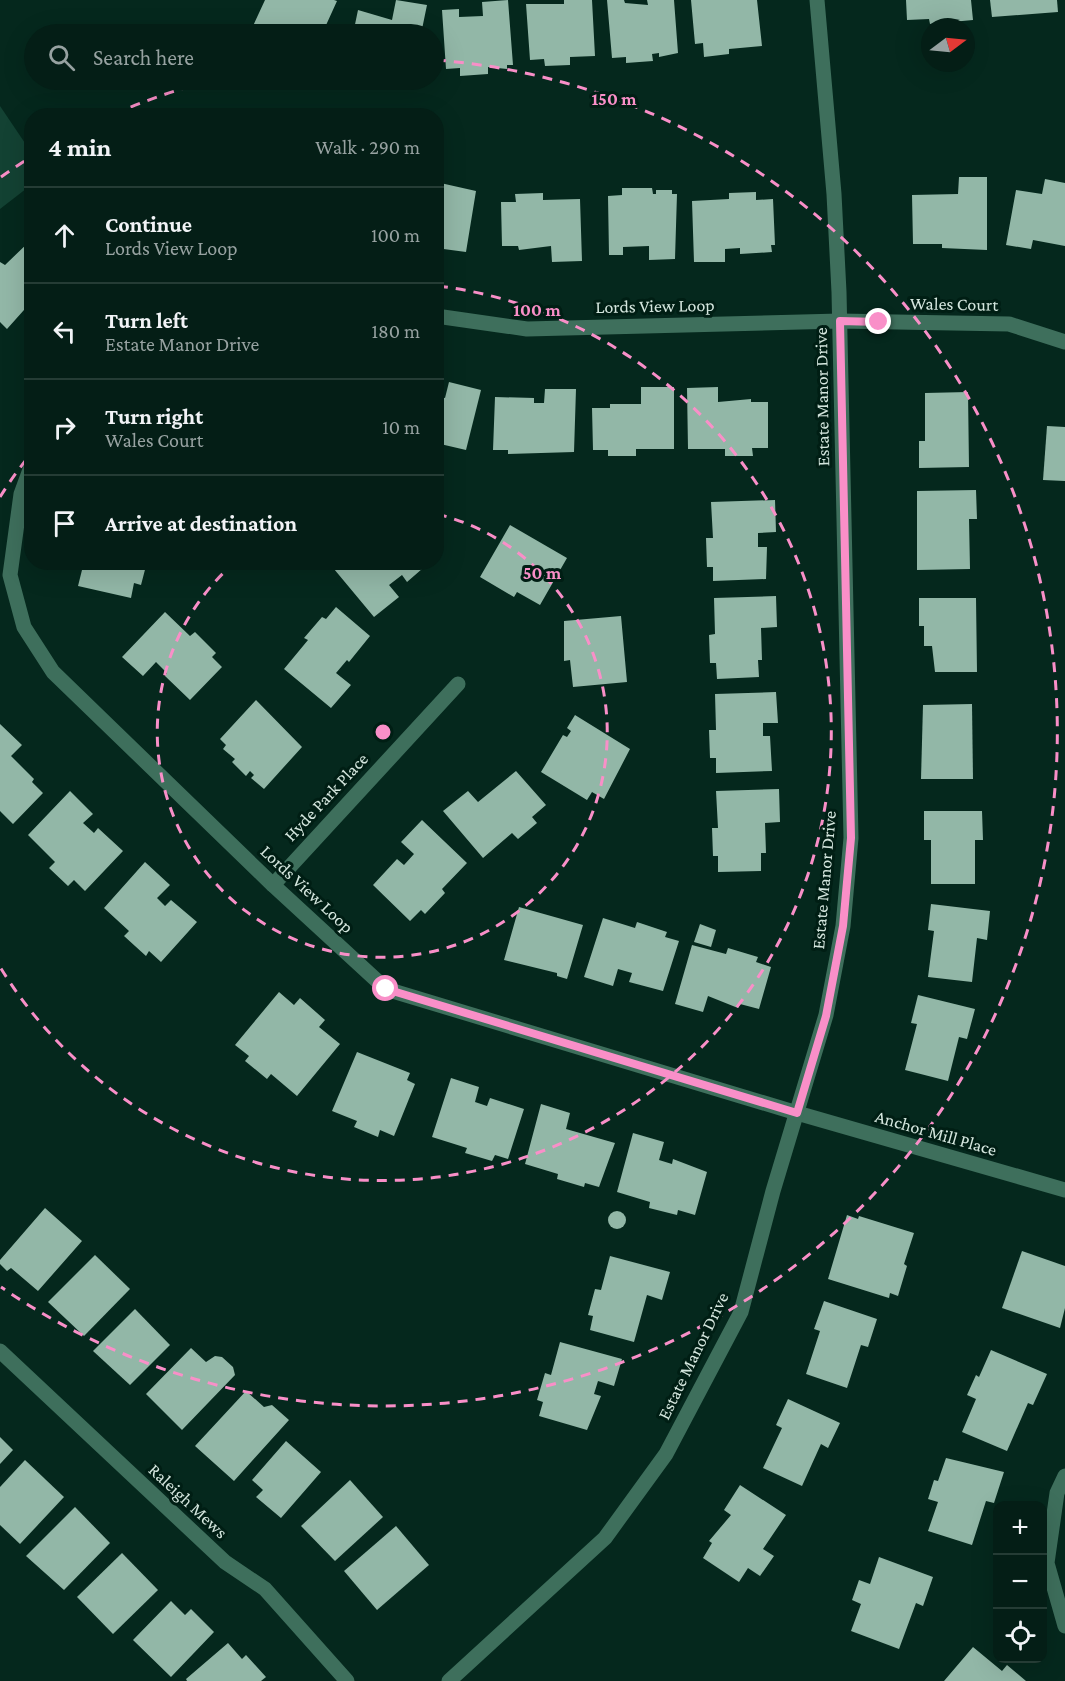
<!DOCTYPE html>
<meta charset="utf-8">
<style>
body{margin:0;font-family:"Crimson Pro",serif;background:#0d271f;color:#f1f3f6}
.controls{position:absolute;right:18px;bottom:18px;display:grid;overflow:hidden;border-radius:12px;box-shadow:0 6px 24px #0002}
.controls button{width:54px;height:54px;display:grid;place-items:center;padding:0;border:0;border-bottom:2px solid #253c35;background:#041e16;color:#f1f3f6;font:30px sans-serif}
.compass{position:absolute;left:921px;top:18px;width:54px;height:54px;border-radius:50%;background:#041e16;box-shadow:0 6px 24px #0002;rotate:74deg}
.stop{position:absolute;width:18px;height:18px;margin:-14px;border:4px solid #f98fc8;border-radius:50%;background:#fff}
.stop.end{background:#f98fc8;border-color:#fff;box-shadow:0 2px 6px #0008}
.list{margin:0;padding:0;list-style:none}
h2{display:flex;justify-content:space-between;align-items:center;height:78px;margin:0;padding:0 24px;font-size:26px}
h2 small{font-size:20px;font-weight:400;color:#97a2a1}
.list li{display:grid;grid-template-columns:39px 1fr auto;gap:18px;align-items:center;box-sizing:border-box;height:96px;padding:0 24px;border-top:2px solid #253c35}
.list b{display:block;font-size:22px;white-space:nowrap}
.list p{margin:0;font-size:20px;white-space:nowrap;color:#97a2a1}
.list em{font-size:20px;font-style:normal;color:#97a2a1}
.icon{flex:none;width:33px;height:33px;fill:none;stroke:currentColor;stroke-width:2;stroke-linecap:round;stroke-linejoin:round}
.map{position:relative;flex:none;width:1065px;height:1681px;overflow:hidden}
.search{position:absolute;background:#041e16;box-shadow:0 6px 24px #0002;left:24px;top:24px;width:420px;height:66px;display:flex;align-items:center;gap:15px;box-sizing:border-box;padding:0 21px;border-radius:33px;color:#97a2a1;font-size:22px}
.panel{position:absolute;background:#041e16;box-shadow:0 6px 24px #0002;left:24px;top:108px;width:420px;height:462px;border-radius:24px}
.map>svg:first-child{display:block}
.green{fill:#134233}
.building{fill:#92b7a7}
.lines{fill:none;stroke-linecap:round;stroke-linejoin:round}
.minor{stroke:#3e6f5c;stroke-width:15}
.tertiary{stroke:#3e6f5c;stroke-width:15}
.route{stroke:#f98fc8;stroke-width:8}
.ring{fill:none;stroke:#f98fc8;stroke-width:3;stroke-dasharray:10 8}
.labels{text-anchor:middle;dominant-baseline:central;stroke-width:6;stroke-linejoin:round;paint-order:stroke}
.street-label{font-size:18px;fill:#d4e6de;stroke:#001e14}
.centre{fill:#f98fc8;stroke:#001e14;stroke-width:3}
.ring-label{font-size:18px;text-anchor:middle;font-weight:bold;fill:#f98fc8;stroke:#001e14;stroke-width:6;stroke-linejoin:round;paint-order:stroke}
</style>
<div class="map">
<svg width="1065" height="1681" viewBox="0 0 1065 1681">
<rect width="100%" height="100%" fill="#05281d"/>
<path class="green" d="M0,106L31,152V185L0,209Z"/>
<g class="building">
<path d="M265,0H334L337,1L322,34L286,33L272,34L253,26Z"/>
<path d="M396,0L427,5L421,34H353L358,10L392,20Z"/>
<path d="M508,0L513,65H507V69L488,67V74L460,76V68L446,69L442,10L459,9V17L483,16L482,2Z"/>
<path d="M564,0H592L595,56L570,57V65L545,66L544,59L530,60L526,4H564Z"/>
<path d="M607,0H624L625,3L648,5L647,0H674L678,53L659,57V53L652,54L653,61L626,63V57L612,58Z"/>
<path d="M691,0H757L762,46L729,49V54L704,57L703,43L695,44Z"/>
<path d="M906,0H971L973,20L930,24L929,19L907,20Z"/>
<path d="M990,0H1057L1058,12L992,17Z"/>
<path d="M959,177H987V250L942,248V244H913L912,195L958,194Z"/>
<path d="M1045,179L1065,183V246L1033,240L1031,249L1006,245L1016,190L1042,194Z"/>
<path d="M436,182L476,191L466,252L436,248L438,231L436,230Z"/>
<path d="M622,188H652L653,194H656V190H672V194H677L675,259L649,260V246L623,247V255H609L608,196L622,195Z"/>
<path d="M756,192V200L773,199L775,245H771L772,252L740,254V248L725,249V262H694L692,201L729,199V193Z"/>
<path d="M543,193V200L580,199L582,261L552,262L551,246L519,250L518,246H502L501,202H516L515,194Z"/>
<path d="M32,239V301L7,329L0,322V262L5,265Z"/>
<path d="M449,382L481,390L466,450L436,443V396L445,398Z"/>
<path d="M641,387H674V449H636V456H608V450H593L592,408H610V404H641Z"/>
<path d="M718,387V402L751,399V402H768V448H752L753,456H725V449H688L687,388Z"/>
<path d="M545,389H576L574,452L508,454V450H493L495,397L534,398V403H544Z"/>
<path d="M968,392L969,467L919,468V441H925V393Z"/>
<path d="M1047,426L1065,427V481L1043,480Z"/>
<path d="M976,490L977,519H969L970,569L917,570V491Z"/>
<path d="M775,500L776,532L758,533V547H767L766,579L713,581V567H707L706,538H713L711,502Z"/>
<path d="M510,525L567,558L540,605L517,592L514,597L480,577Z"/>
<path d="M84,562H147L141,585L134,583L131,598L78,586Z"/>
<path d="M342,562H430L407,582L402,575L389,585L399,597L374,617L334,569Z"/>
<path d="M776,596L777,627L761,628L762,660H758L759,677L717,679L716,663H710L709,635L715,634L714,598Z"/>
<path d="M919,598H976L977,672H935L932,646H924V626H919Z"/>
<path d="M336,607L370,636L349,662L347,660L336,673L351,685L331,708L284,669L308,640L304,638L322,617L326,619Z"/>
<path d="M165,612L190,636L195,632L216,653L212,657L222,667L190,700L165,676L167,673L156,662L143,676L122,657Z"/>
<path d="M621,616L627,682L573,687L570,660L564,661V621Z"/>
<path d="M776,692L778,723H763V736H770L772,771L716,773V758H710L709,730H716L715,694Z"/>
<path d="M256,700L302,747L264,789L251,778L254,775L250,771L246,776L232,762L235,759L223,749L226,745L220,739Z"/>
<path d="M972,704L973,779H921L923,705Z"/>
<path d="M575,715L630,749L604,799L592,792L587,800L541,772L563,735L567,737L571,731L567,728Z"/>
<path d="M0,724L22,745L11,756L34,779L32,782L43,793L13,824L0,811Z"/>
<path d="M516,771L546,805L532,817L537,823L518,839L512,833L483,858L443,811L468,791L478,802Z"/>
<path d="M779,789L780,822L765,823L766,853H761V871L718,872V856H713L712,828H718L716,791Z"/>
<path d="M70,791L93,814L83,823L94,833L98,828L123,851L85,891L74,880L68,886L49,868L55,862L28,835Z"/>
<path d="M924,811H982L983,840H975V884H931V840H924Z"/>
<path d="M422,820L467,863L442,889L445,893L425,914L421,910L410,921L373,885L397,859L404,865L414,854L401,842Z"/>
<path d="M145,862L170,885L157,898L165,906L171,900L197,922L161,962L149,951L146,956L124,936L129,931L104,908Z"/>
<path d="M931,904L990,911L987,940L977,938L972,982L928,977L934,931L928,930Z"/>
<path d="M519,907L583,925L567,979L557,976V973L504,960Z"/>
<path d="M603,918L635,928L637,922L667,932L665,937L679,941L663,991L629,982L632,973L618,969L613,986L584,977Z"/>
<path d="M700,924L716,930L711,947L694,942Z"/>
<path d="M692,945L726,954L728,948L758,957L756,962L771,967L759,1009L740,1004L738,1008L708,996L703,1012L675,1004Z"/>
<path d="M279,992L294,1005L300,998L325,1020L319,1027L340,1044L297,1096L271,1074L267,1079L245,1061L249,1056L235,1045Z"/>
<path d="M918,995L975,1009L967,1039L959,1037L948,1081L905,1070L917,1024L911,1023Z"/>
<path d="M357,1052L410,1073L407,1080L415,1084L394,1136L380,1130L378,1137L354,1127L357,1121L332,1111Z"/>
<path d="M451,1078L479,1087L475,1102L487,1106L490,1098L524,1109L508,1159L495,1155L492,1161L465,1153L467,1148L432,1137Z"/>
<path d="M541,1104L570,1113L566,1129L615,1143L599,1187L585,1183L584,1187L557,1179L558,1174L525,1164Z"/>
<path d="M633,1133L664,1142L659,1160L672,1164L673,1159L707,1172L695,1215L678,1210L677,1215L649,1208L650,1202L617,1192Z"/>
<path d="M45,1208L82,1241L38,1291L11,1268L7,1271L0,1264V1260Z"/>
<circle cx="617" cy="1220" r="9"/>
<path d="M847,1215L858,1219L859,1216L914,1233L904,1264L907,1266L898,1296L890,1293L889,1298L828,1279Z"/>
<path d="M1022,1251L1065,1266V1308L1060,1328L1002,1308Z"/>
<path d="M95,1255L130,1289L84,1336L48,1302Z"/>
<path d="M610,1256L670,1272L662,1300L647,1295L634,1342L590,1330L593,1316L588,1315L595,1289L601,1290Z"/>
<path d="M824,1301L877,1319L868,1347L861,1345L847,1388L806,1374L820,1331L814,1329Z"/>
<path d="M135,1309L170,1345L130,1385L93,1351Z"/>
<path d="M560,1342L622,1359L614,1386L598,1381L594,1394L601,1396L587,1430L539,1416L543,1402L537,1400L545,1373L551,1375Z"/>
<path d="M191,1348L206,1362L215,1356L222,1357L233,1367L235,1375L182,1430L146,1394Z"/>
<path d="M991,1350L1047,1374L1033,1405L1028,1403L1007,1451L962,1432L976,1399L967,1395L976,1375L979,1377Z"/>
<path d="M246,1391L264,1407L272,1405L289,1420L234,1481L195,1446Z"/>
<path d="M788,1399L840,1423L828,1448L821,1444L802,1486L763,1468L782,1428L776,1425Z"/>
<path d="M0,1437L13,1450L0,1464Z"/>
<path d="M286,1441L321,1472L281,1518L256,1497L263,1490L252,1480Z"/>
<path d="M946,1458L1004,1472L994,1503L986,1501L972,1545L928,1531L938,1502L928,1499L934,1480L938,1481Z"/>
<path d="M25,1460L64,1497L20,1544L0,1525V1487Z"/>
<path d="M350,1480L383,1517L335,1561L301,1526Z"/>
<path d="M740,1485L786,1515L763,1549L774,1556L760,1576L748,1568L739,1582L703,1558L712,1543L709,1541L731,1515L724,1510Z"/>
<path d="M75,1507L110,1543L64,1590L26,1556Z"/>
<path d="M396,1526L429,1565L377,1610L344,1571Z"/>
<path d="M122,1553L158,1590L113,1634L77,1597Z"/>
<path d="M879,1557L933,1577L923,1606L916,1603L899,1649L851,1631L861,1604L852,1600L859,1580L870,1584Z"/>
<path d="M171,1601L185,1615L191,1609L214,1632L171,1677L133,1640Z"/>
<path d="M228,1643L242,1659L246,1655L266,1677L261,1681H187L186,1679Z"/>
<path d="M973,1647L1002,1671L1007,1665L1026,1681H944Z"/>
</g>
<g class="lines">
<g class="minor">
<path d="M436,316L527,329L840,321L1009,324L1065,342"/>
<path d="M32,464L21,494L10,575L24,627L53,672L273,885L386,989L797,1113L1065,1190"/>
<path d="M273,885L458,684"/>
<path d="M0,1351L225,1562L265,1589L347,1681"/>
<path d="M1065,1476L1057,1493L1047,1563L1065,1626"/>
</g>
<path class="tertiary" d="M449,1681L605,1538L666,1454L741,1312L773,1191L826,1015L843,926L851,838L839,292L834,194L817,0"/>
</g>
<g class="lines">
<path class="route" d="M386,989L797,1113L826,1016L843,926L851,838L840,321L879,322"/>
</g>
<g class="ring">
<path d="M437 514A225 225 0 1 1 234 563"/>
<path d="M0 497A449 449 0 0 1 29 456M438 286A449 449 0 1 1 0 967"/>
<path d="M1 177A674 674 0 0 1 31 157M114 114A674 674 0 0 1 209 81M436 60A674 674 0 1 1 1 1287"/>
</g>
<g class="labels">
<g class="street-label">
<text transform="translate(954 304) rotate(1)">Wales Court</text>
<text transform="translate(655 306) rotate(-1)">Lords View Loop</text>
<text transform="translate(822 397) rotate(-91)">Estate Manor Drive</text>
<text transform="translate(326 797) rotate(-47)">Hyde Park Place</text>
<text transform="translate(824 880) rotate(-85)">Estate Manor Drive</text>
<text transform="translate(307 889) rotate(43)">Lords View Loop</text>
<text transform="translate(936 1133) rotate(16)">Anchor Mill Place</text>
<text transform="translate(693 1356) rotate(-64)">Estate Manor Drive</text>
<text transform="translate(188 1501) rotate(43)">Raleigh Mews</text>
</g>
</g>
<circle cx="383" cy="732" r="9" class="centre"/>
<g class="ring-label">
<text x="614" y="105">150 m</text>
<text x="537" y="316">100 m</text>
<text x="542" y="579">50 m</text>
</g>
</svg>
<div class="controls">
<button>+</button>
<button>−</button>
<button><svg class="icon" aria-label="locate" viewBox="0 0 24 24"><circle cx="12" cy="12" r="6"/><path d="M12 2v4M12 18v4M2 12h4M18 12h4"/></svg></button>
</div>
<svg class="compass" viewBox="-18 -18 36 36"><path d="M0-13l5 13h-10z" fill="#e53935"/><path d="M0 13l5-13h-10z" fill="#97a2a1"/></svg>
<div class="stop" style="left:386px;top:989px"></div>
<div class="stop end" style="left:879px;top:322px"></div>
<div class="search"><svg class="icon" aria-label="search" viewBox="0 0 24 24"><circle cx="10" cy="10" r="6"/><path d="M15 15l6 6"/></svg>Search here</div>
<section class="panel">
<h2>4 min<small>Walk · 290 m</small></h2>
<ul class="list">
<li><svg class="icon" aria-label="ahead" viewBox="0 0 24 24"><path d="M12 20V5M6 11l6-6 6 6"/></svg><div><b>Continue</b><p>Lords View Loop</p></div><em>100 m</em></li>
<li><svg class="icon" aria-label="left" viewBox="0 0 24 24"><path d="M17 20v-9H6M10 6l-5 5 5 5"/></svg><div><b>Turn left</b><p>Estate Manor Drive</p></div><em>180 m</em></li>
<li><svg class="icon" aria-label="right" viewBox="0 0 24 24"><path d="M7 20v-9h11M14 6l5 5-5 5"/></svg><div><b>Turn right</b><p>Wales Court</p></div><em>10 m</em></li>
<li><svg class="icon" aria-label="arrive" viewBox="0 0 24 24"><path d="M6 21V4h12l-3 4 3 4H6"/></svg><div><b>Arrive at destination</b></div></li>
</ul>
</section>
</div>
